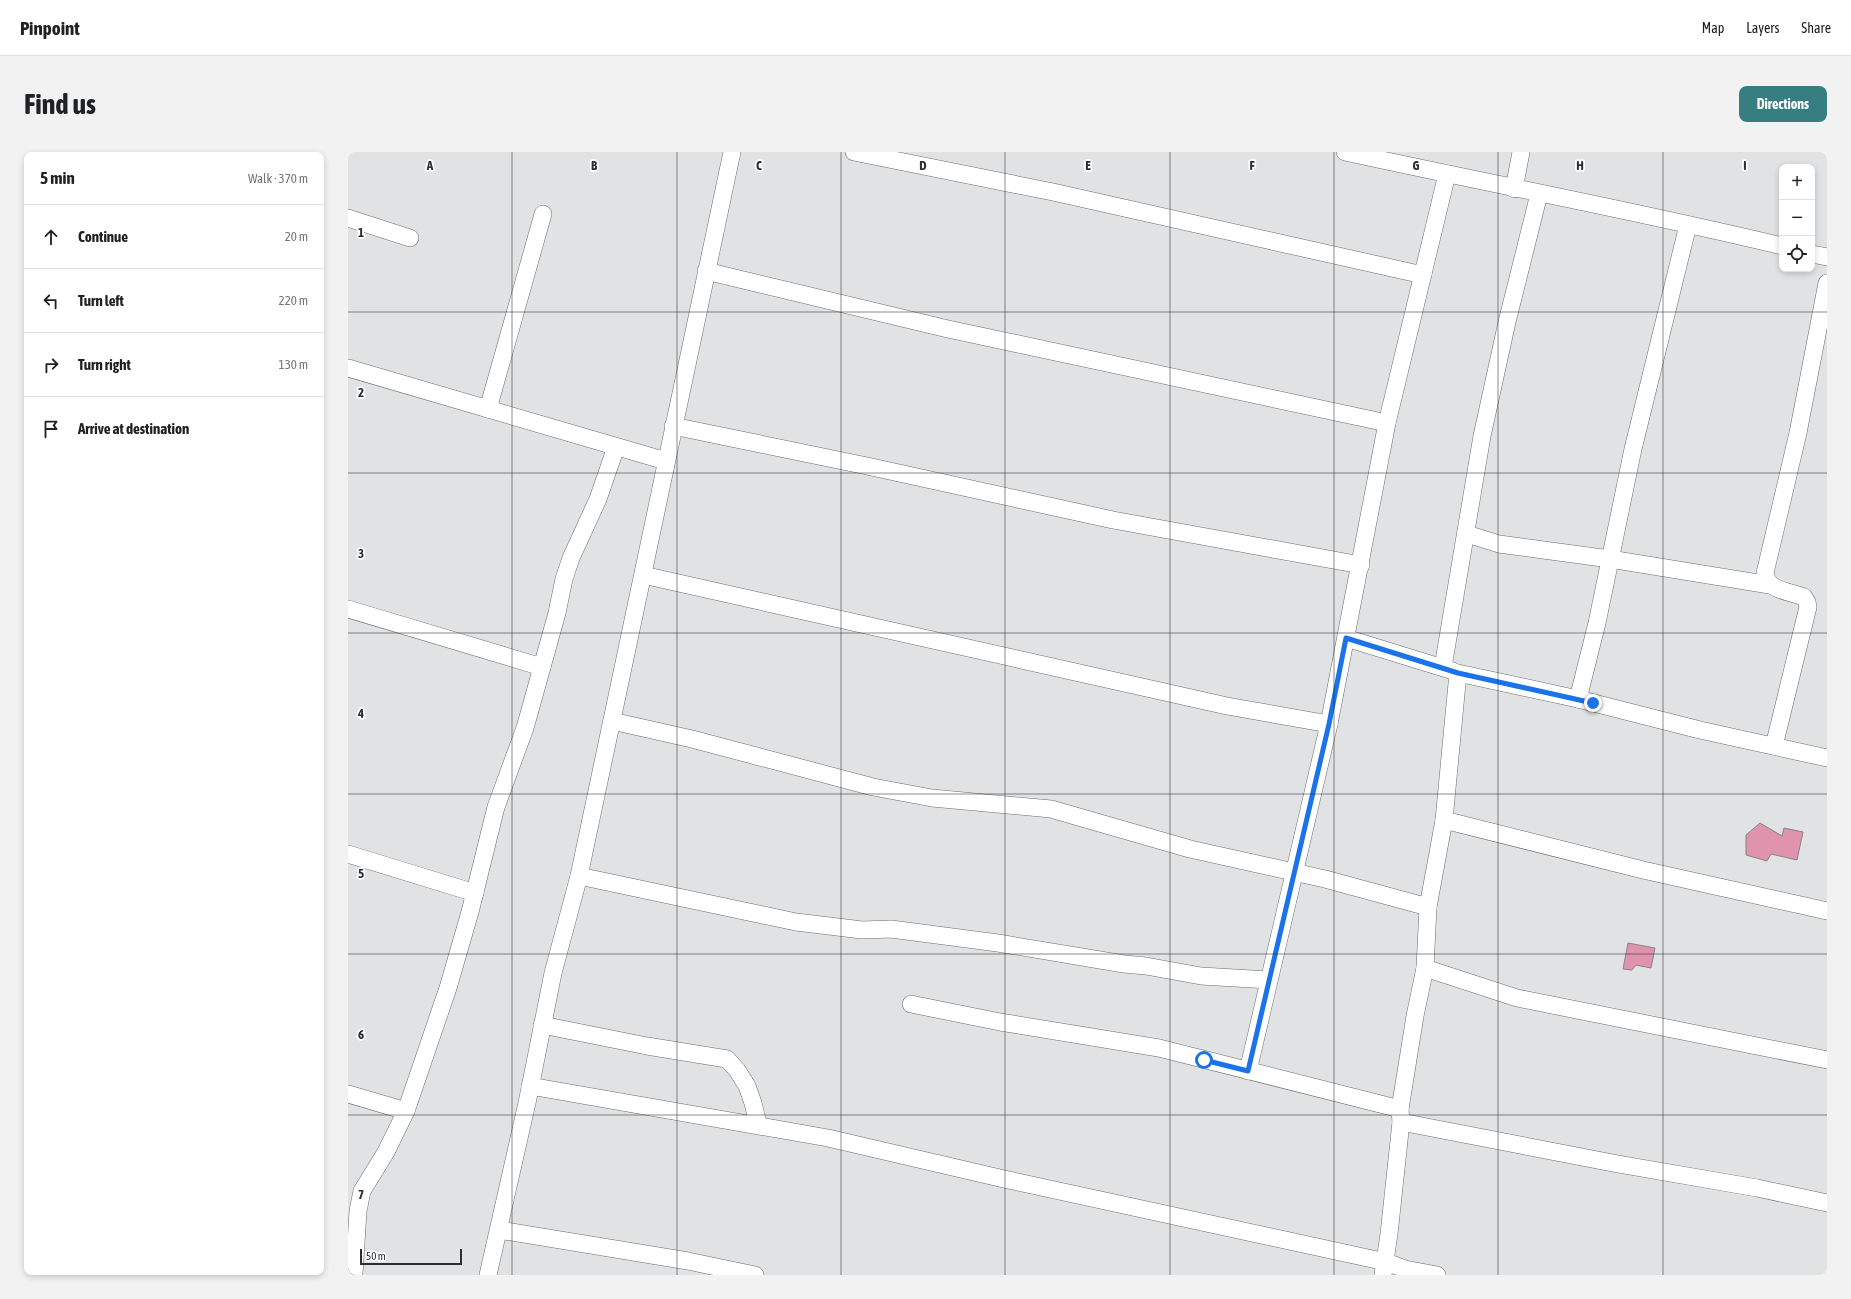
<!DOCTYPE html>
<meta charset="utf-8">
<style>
body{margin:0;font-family:"Asap Condensed",sans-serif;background:#f2f2f2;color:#202124}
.controls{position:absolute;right:12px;top:12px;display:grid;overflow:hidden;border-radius:8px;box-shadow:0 2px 6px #0003}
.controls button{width:36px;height:36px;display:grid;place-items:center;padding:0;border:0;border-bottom:1px solid #e0e0e0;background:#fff;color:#202124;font:20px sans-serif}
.scale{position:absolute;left:12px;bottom:10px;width:102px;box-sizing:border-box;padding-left:4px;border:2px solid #2d2e2f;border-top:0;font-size:11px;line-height:14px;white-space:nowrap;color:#2d2e2f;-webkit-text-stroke:3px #fff;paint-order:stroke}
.stop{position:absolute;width:12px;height:12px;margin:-9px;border:3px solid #1a73e8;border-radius:50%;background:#fff}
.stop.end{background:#1a73e8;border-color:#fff;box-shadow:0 1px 4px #0008}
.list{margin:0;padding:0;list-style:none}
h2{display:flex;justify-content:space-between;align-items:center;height:52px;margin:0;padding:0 16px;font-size:17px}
h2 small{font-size:13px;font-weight:400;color:#757577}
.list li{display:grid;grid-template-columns:26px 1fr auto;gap:12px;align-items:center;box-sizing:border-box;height:64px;padding:0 16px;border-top:1px solid #e0e0e0}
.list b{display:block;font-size:15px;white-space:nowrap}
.list em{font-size:13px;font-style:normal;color:#757577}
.icon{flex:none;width:22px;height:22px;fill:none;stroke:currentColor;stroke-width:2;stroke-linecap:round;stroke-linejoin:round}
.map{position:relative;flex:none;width:1479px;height:1123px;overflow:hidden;border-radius:8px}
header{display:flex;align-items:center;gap:24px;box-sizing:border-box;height:56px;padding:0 20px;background:#fff;border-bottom:1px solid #e0e0e0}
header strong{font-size:19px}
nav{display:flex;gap:22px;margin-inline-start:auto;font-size:14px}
.intro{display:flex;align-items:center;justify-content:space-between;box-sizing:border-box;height:96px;padding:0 24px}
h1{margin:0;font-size:28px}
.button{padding:10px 18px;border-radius:8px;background:#367e7f;color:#fff;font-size:14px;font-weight:700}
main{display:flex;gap:24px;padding:0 24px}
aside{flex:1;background:#fff;border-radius:8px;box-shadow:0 2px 6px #0003}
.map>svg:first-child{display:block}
.building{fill:#df93ac;stroke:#878485}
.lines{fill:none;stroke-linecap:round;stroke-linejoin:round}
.minor-casing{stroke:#6a6c6d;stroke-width:18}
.minor{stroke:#fff;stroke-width:17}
.route{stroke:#1a73e8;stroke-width:5}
.grid{fill:none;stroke:#2d2e2f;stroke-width:1;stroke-opacity:0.55}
.grid-label{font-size:13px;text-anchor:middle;font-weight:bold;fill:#2d2e2f;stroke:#fff;stroke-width:3.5;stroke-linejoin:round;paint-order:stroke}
</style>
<header>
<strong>Pinpoint</strong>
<nav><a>Map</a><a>Layers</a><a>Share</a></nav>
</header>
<div class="intro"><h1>Find us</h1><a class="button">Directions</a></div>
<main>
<aside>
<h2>5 min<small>Walk · 370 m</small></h2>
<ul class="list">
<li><svg class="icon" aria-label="ahead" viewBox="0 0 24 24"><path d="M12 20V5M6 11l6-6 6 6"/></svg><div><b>Continue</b></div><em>20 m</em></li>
<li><svg class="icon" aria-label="left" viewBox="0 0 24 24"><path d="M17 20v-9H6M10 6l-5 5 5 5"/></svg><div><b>Turn left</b></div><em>220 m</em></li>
<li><svg class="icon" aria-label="right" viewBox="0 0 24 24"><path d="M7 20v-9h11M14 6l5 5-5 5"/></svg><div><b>Turn right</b></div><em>130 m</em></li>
<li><svg class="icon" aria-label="arrive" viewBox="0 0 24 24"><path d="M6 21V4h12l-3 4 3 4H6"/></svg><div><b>Arrive at destination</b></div></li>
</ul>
</aside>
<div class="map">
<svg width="1479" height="1123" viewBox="0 0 1479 1123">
<rect width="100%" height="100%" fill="#e0e2e4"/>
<g class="building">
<path d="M1412,671L1434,684L1436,676L1455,680L1449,708L1423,702L1419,709L1398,703V683Z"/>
<path d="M1280,791L1307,796L1303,816L1288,813L1284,818L1275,817Z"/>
</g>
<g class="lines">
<defs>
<g id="minor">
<path d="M506,0L705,40L1075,123"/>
<path d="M997,0C1143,32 1289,59 1434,94"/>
<path d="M1166,37L1173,0"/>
<path d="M0,66L62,86"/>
<path d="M1464,102L1479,105"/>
<path d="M358,119L600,177L1039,271"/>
<path d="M0,216L318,309"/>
<path d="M140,257L195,62"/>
<path d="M325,274L519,314L765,368L1013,413"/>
<path d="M1119,382L1151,392L1262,407L1422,433"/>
<path d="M295,423L879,554L981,572"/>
<path d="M0,457L194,515"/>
<path d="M998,486L1105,519"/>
<path d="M1095,515L1134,284L1159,170L1191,42"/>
<path d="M1230,547L1249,471L1285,297L1340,73"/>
<path d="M264,569L344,587L525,635L584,646L703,657L842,697L977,727L1080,755"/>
<path d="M1426,594L1460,455L1459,450L1456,445C1441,439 1419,439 1417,421L1450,281L1479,131"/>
<path d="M1096,668L1295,718L1479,759"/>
<path d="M0,702L127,741"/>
<path d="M231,724L448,770L514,778L543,777L650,791L776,812L798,814L853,824L921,828"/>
<path d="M1077,816L1169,846L1479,908"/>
<path d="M563,852L652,870L811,896L1052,957"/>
<path d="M194,873L299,894L379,907L389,918L399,934L405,951L410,972"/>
<path d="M900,919L981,572L1039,271L1099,22"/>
<path d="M182,934L480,986L656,1027L1038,1110L1057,1117L1089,1123"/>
<path d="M0,942L58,959"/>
<path d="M1053,970L1270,1012L1409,1036L1479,1051"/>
<path d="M151,1078L340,1109L407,1123"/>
<path d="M6,1123L10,1059L14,1039L38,1000L58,959L100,836L122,760L148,655L177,576L209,461L216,427L223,406L250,347L268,295"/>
<path d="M140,1123L179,951L205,821L231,724L384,0"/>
<path d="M1035,1123L1041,1082L1053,970L1052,957L1067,864L1077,816L1080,755L1096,668L1110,521L1230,547L1352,578L1479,606"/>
</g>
</defs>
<use href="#minor" class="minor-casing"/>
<use href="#minor" class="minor"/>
</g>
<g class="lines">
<path class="route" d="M856,908L900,919L981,572L998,486L1110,521L1245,551"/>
</g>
<path class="grid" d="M164,0V1123M329,0V1123M493,0V1123M657,0V1123M822,0V1123M986,0V1123M1150,0V1123M1315,0V1123M0,160H1479M0,321H1479M0,481H1479M0,642H1479M0,802H1479M0,963H1479"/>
<g class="grid-label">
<text x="82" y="18">A</text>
<text x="246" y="18">B</text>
<text x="411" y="18">C</text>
<text x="575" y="18">D</text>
<text x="740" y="18">E</text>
<text x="904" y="18">F</text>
<text x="1068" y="18">G</text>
<text x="1232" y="18">H</text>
<text x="1397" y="18">I</text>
<text x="13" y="85">1</text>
<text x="13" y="245">2</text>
<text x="13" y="406">3</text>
<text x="13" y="566">4</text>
<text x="13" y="726">5</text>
<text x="13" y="887">6</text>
<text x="13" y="1047">7</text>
</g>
</svg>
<div class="controls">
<button>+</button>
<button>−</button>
<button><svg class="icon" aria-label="locate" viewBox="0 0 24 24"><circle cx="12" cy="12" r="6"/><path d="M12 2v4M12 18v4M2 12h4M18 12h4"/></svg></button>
</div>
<div class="scale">50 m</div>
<div class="stop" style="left:856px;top:908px"></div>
<div class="stop end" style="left:1245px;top:551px"></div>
</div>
</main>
